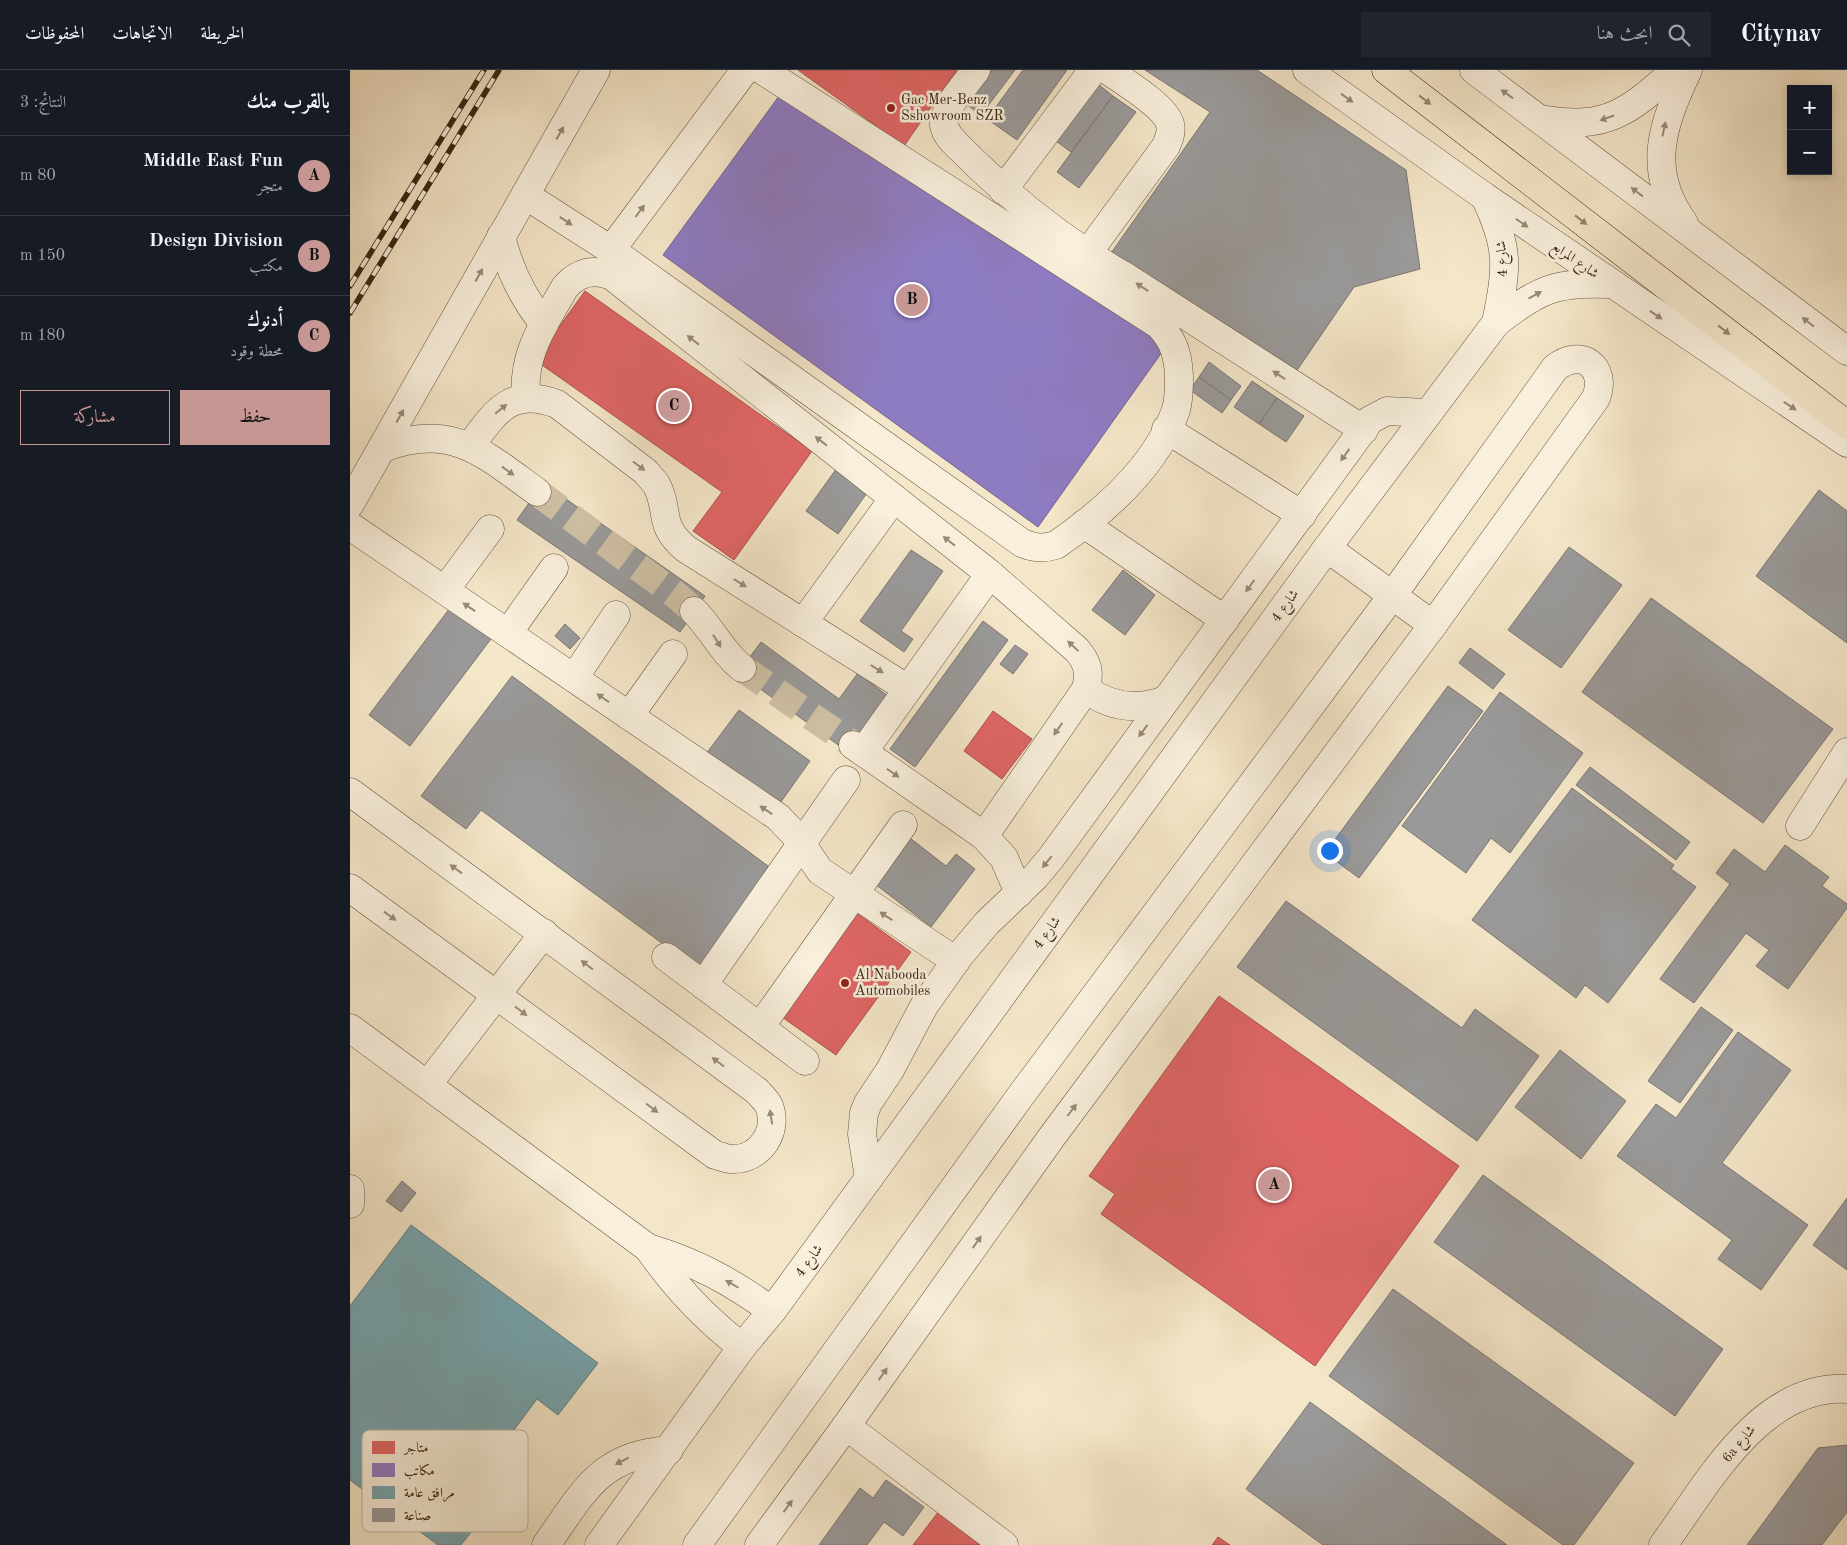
<!DOCTYPE html>
<html lang="ar">
<meta charset="utf-8">
<style>
body{margin:0;font-family:"Old Standard TT",Amiri,serif;background:#20242c;color:#f1f3f6;direction:rtl}
.controls{position:absolute;right:15px;top:15px;display:grid;overflow:hidden;border-radius:0px;box-shadow:0 2px 8px #0003}
.controls button{width:45px;height:45px;display:grid;place-items:center;padding:0;border:0;border-bottom:1px solid #363941;background:#171b24;color:#f1f3f6;font:25px sans-serif}
.you{position:absolute;left:979px;top:780px;width:18px;height:18px;margin:-12px;border:4px solid #fff;border-radius:50%;background:#1a73e8;box-shadow:0 0 0 8px #1a73e833}
.badge{display:grid;place-items:center;width:32px;height:32px;border-radius:50%;background:#c59692;color:#111;font-size:16px;font-weight:700}
.pin{position:absolute;translate:-50% -50%;border:2px solid #fff;box-shadow:0 1px 5px #0006}
.list{margin:0;padding:0;list-style:none}
h2{display:flex;justify-content:space-between;align-items:center;height:65px;margin:0;padding:0 20px;font-size:21px}
h2 small{font-size:16px;font-weight:400;color:#9ea1a6}
.list li{display:grid;grid-template-columns:32px 1fr auto;gap:15px;align-items:center;box-sizing:border-box;height:80px;padding:0 20px;border-top:1px solid #363941}
.list b{display:block;font-size:19px;white-space:nowrap}
.list p{margin:0;font-size:16px;white-space:nowrap;color:#9ea1a6}
.list em{font-size:16px;font-style:normal;color:#9ea1a6}
.actions{display:flex;gap:10px;padding:15px 20px}
.actions a{flex:1;padding:11px 0;border:1px solid #c59692;border-radius:0px;text-align:center;font-size:18px;color:#c59692}
.actions .main{background:#c59692;color:#111}
.icon{flex:none;width:28px;height:28px;fill:none;stroke:currentColor;stroke-width:2;stroke-linecap:round;stroke-linejoin:round}
.map{position:relative;flex:none;width:1497px;height:1475px;overflow:hidden;direction:ltr}
header{display:flex;align-items:center;gap:30px;box-sizing:border-box;height:70px;padding:0 25px;background:#171b24;border-bottom:1px solid #363941}
header strong{font-size:24px}
nav{display:flex;gap:28px;margin-inline-start:auto;font-size:18px}
.search{width:350px;height:45px;background:#20242c;display:flex;align-items:center;gap:12px;box-sizing:border-box;padding:0 18px;border-radius:0px;color:#9ea1a6;font-size:19px}
main{display:flex}
aside{flex:1;background:#171b24}
.map>svg:first-child{display:block}
.shops{fill:#e06666;stroke:#ae524c}
.offices{fill:#8e7cc3;stroke:#74628e}
.public{fill:#76a5af;stroke:#637e80}
.industry{fill:#999;stroke:#7c7670}
.lines{fill:none;stroke-linecap:round;stroke-linejoin:round}
.minor-tunnel{stroke:#cebfa4;stroke-width:28;stroke-dasharray:28 14;stroke-linecap:butt}
.minor-casing{stroke:#67543f;stroke-width:29}
.highway-casing{stroke:#382411;stroke-width:29}
.minor{stroke:#f8efdc;stroke-width:28}
.highway{stroke:#f4e6c9;stroke-width:28}
.rail-casing{stroke:#382411;stroke-width:5.5}
.rail{stroke:#f8efdc;stroke-width:4;stroke-dasharray:11;stroke-linecap:butt}
.oneway{fill:#988a76}
.oneway2{fill:#96856d}
.poi-dot{fill:#8f2418;stroke:#f8efdc;stroke-width:2}
.labels{text-anchor:middle;dominant-baseline:central;stroke-width:5;stroke-linejoin:round;paint-order:stroke}
.poi-label{font-size:14px;fill:#382411;stroke:#f8efdc;text-anchor:start}
.street-label{font-size:14px;fill:#382411;stroke:#f8efdc}
.key{fill:#f8efdc;stroke:#beb29f;stroke-width:1}
.key-label{font-size:14px;fill:#382411}
</style>
<header>
<strong>Citynav</strong>
<div class="search"><svg class="icon" aria-label="search" viewBox="0 0 24 24"><circle cx="10" cy="10" r="6"/><path d="M15 15l6 6"/></svg>ابحث هنا</div>
<nav><a>الخريطة</a><a>الاتجاهات</a><a>المحفوظات</a></nav>
</header>
<main>
<div class="map">
<svg width="1497" height="1475" viewBox="0 0 1497 1475">
<rect width="100%" height="100%" fill="#f4e6c9"/>
<filter id="stains"><feTurbulence type="fractalNoise" baseFrequency=".004" numOctaves="4"/><feColorMatrix values="0 0 0 0 .2 0 0 0 0 .09 0 0 0 0 .02 0 0 0 .5 -.17"/></filter>
<radialGradient id="worn" r=".72"><stop offset=".6" stop-color="#630" stop-opacity="0"/><stop offset="1" stop-color="#630" stop-opacity=".3"/></radialGradient>
<g class="shops">
<path d="M448,0H607L554,76Z"/>
<path d="M235,221L462,381L384,490L343,461L372,422L185,290Z"/>
<path d="M643,641L682,669L652,709L614,681Z"/>
<path d="M504,841L561,882L486,985L429,945Z"/>
<path d="M869,926L1109,1096L965,1296L751,1144L765,1124L739,1106Z"/>
<path d="M589,1441L635,1475H563Z"/>
<path d="M868,1467L880,1475H862Z"/>
</g>
<path class="offices" d="M432,22L817,275L688,457L313,185Z"/>
<path class="public" d="M61,1155L248,1293L208,1345L187,1329L120,1419L142,1435L111,1475H88L0,1410V1236Z"/>
<g class="industry">
<path d="M638,0H665L631,45L613,32Z"/>
<path d="M673,0H717L667,70L637,49Z"/>
<path d="M795,0H907L1056,100L1070,199L1004,217L939,312L759,186L860,42Z"/>
<path d="M748,14L763,26L721,82L706,71Z"/>
<path d="M763,26L786,42L729,118L707,102Z"/>
<path d="M859,292L891,316L881,330L849,307Z"/>
<path d="M849,307L881,330L872,343L840,320Z"/>
<path d="M902,311L927,328L909,354L884,337Z"/>
<path d="M927,328L954,346L936,372L909,354Z"/>
<path d="M487,398L519,420L488,464L456,441Z"/>
<path d="M193,413L355,526L330,562L167,450Z"/>
<path d="M1469,420L1497,441V573L1406,506Z"/>
<path d="M1219,477L1272,515L1211,598L1158,560Z"/>
<path d="M561,480L593,501L551,561L563,569L554,582L510,551Z"/>
<path d="M773,500L805,525L775,565L742,540Z"/>
<path d="M1301,528L1483,659L1413,753L1232,622Z"/>
<path d="M103,534L144,565L60,676L19,645Z"/>
<path d="M633,551L658,570L565,697L540,679Z"/>
<path d="M215,554L230,568L220,579L205,566Z"/>
<path d="M411,572L489,629L508,603L539,627L498,682L388,603Z"/>
<path d="M665,575L678,584L663,604L650,594Z"/>
<path d="M1120,578L1155,604L1143,619L1109,593Z"/>
<path d="M162,606L422,799L347,899L131,740L116,759L71,726Z"/>
<path d="M1098,616L1133,641L1009,808L975,783Z"/>
<path d="M1150,622L1233,683L1160,783L1141,768L1116,803L1052,756Z"/>
<path d="M389,640L460,691L428,736L356,684Z"/>
<path d="M1240,697L1340,772L1326,790L1226,715Z"/>
<path d="M1222,718L1324,795L1321,799L1346,817L1258,933L1235,915L1226,928L1122,850Z"/>
<path d="M560,768L596,796L606,784L625,799L581,857L525,814Z"/>
<path d="M1435,775L1479,807L1472,816L1497,834V838L1438,919L1406,896L1419,880L1396,863L1344,933L1310,909L1380,814L1366,803L1384,779L1415,802Z"/>
<path d="M936,831L1112,958L1125,939L1189,986L1127,1071L887,897Z"/>
<path d="M1351,937L1383,960L1330,1033L1298,1011Z"/>
<path d="M1388,962L1441,1000L1372,1093L1458,1155L1411,1220L1368,1189L1382,1170L1267,1086L1306,1034L1326,1048Z"/>
<path d="M1210,980L1276,1031L1231,1089L1165,1037Z"/>
<path d="M1133,1105L1373,1279L1325,1346L1084,1172Z"/>
<path d="M52,1111L66,1123L51,1142L36,1131Z"/>
<path d="M1497,1128V1200L1463,1175Z"/>
<path d="M1043,1219L1284,1393L1224,1475H1213L979,1306Z"/>
<path d="M960,1332L1157,1475H973L896,1419Z"/>
<path d="M1497,1375V1442L1472,1475H1397L1468,1378Z"/>
<path d="M536,1410L574,1437L553,1466L534,1452L517,1475H469L510,1418L523,1428Z"/>
</g>
<g class="lines">
<g class="minor-tunnel">
<path d="M187,422L326,525L344,541"/>
<path d="M392,598L503,675"/>
</g>
<defs>
<g id="minor">
<path d="M626,0C617,13 592,39 594,55C596,68 611,78 619,87C667,134 718,174 776,207L1014,360"/>
<path d="M957,0L1135,127L1497,373"/>
<path d="M1124,0L1497,281"/>
<path d="M1191,49C1256,61 1279,42 1325,0"/>
<path d="M653,120L743,0"/>
<path d="M175,125L261,180L672,473C684,478 693,479 706,475C754,442 806,397 826,340C829,330 829,317 829,306C828,285 824,271 809,255L412,0"/>
<path d="M1135,127C1160,179 1157,198 1146,253"/>
<path d="M1334,153C1295,100 1313,53 1338,0"/>
<path d="M151,166C159,200 172,227 194,254"/>
<path d="M261,180L395,0"/>
<path d="M737,184L816,76C819,69 822,62 820,54C815,36 773,11 757,0"/>
<path d="M176,328C172,283 194,255 215,217C228,202 244,198 262,206L640,504L727,580C738,593 740,602 736,619L634,766"/>
<path d="M816,359L952,445"/>
<path d="M120,376C145,343 160,316 207,334L296,402C299,406 303,410 306,414C321,441 306,454 336,479L558,619"/>
<path d="M33,378C102,352 133,383 187,422"/>
<path d="M0,434L246,0"/>
<path d="M734,454L875,550"/>
<path d="M0,456L428,747L447,767L470,801L606,891"/>
<path d="M977,478L1083,555"/>
<path d="M95,520L140,459"/>
<path d="M344,541C362,559 372,582 392,598"/>
<path d="M453,553L544,428"/>
<path d="M158,563L204,498"/>
<path d="M224,608L266,545"/>
<path d="M736,619C760,637 786,641 815,630"/>
<path d="M279,646L323,584"/>
<path d="M503,675L634,766L654,788L669,823"/>
<path d="M513,682L640,504"/>
<path d="M0,722L407,1021C411,1026 417,1031 419,1036C429,1061 410,1089 384,1089C378,1090 371,1086 365,1085L0,818"/>
<path d="M1450,756L1497,682"/>
<path d="M316,887L455,991"/>
<path d="M353,915L496,710"/>
<path d="M410,957L553,755"/>
<path d="M0,958L298,1178C325,1217 354,1248 392,1277"/>
<path d="M78,1014L194,863"/>
<path d="M519,1108L512,1064L514,1043L518,1033L540,1000L574,936L610,885L637,853L685,807L701,788L1020,350L1037,341L1076,343"/>
<path d="M0,1119V1134"/>
<path d="M298,1178C346,1192 382,1212 422,1241"/>
<path d="M496,1356L654,1475"/>
<path d="M196,1475C233,1423 249,1385 319,1380"/>
<path d="M249,1475L392,1277L422,1241L519,1108L977,478L1146,253C1189,219 1205,212 1260,214"/>
<path d="M347,1475L669,1028L1042,526L1205,298C1231,277 1258,297 1246,328L1083,555L701,1068L496,1356L409,1475"/>
<path d="M1313,1475C1357,1415 1410,1314 1497,1319"/>
</g>
<path id="highway" d="M1036,0L1497,355"/>
</defs>
<use href="#minor" class="minor-casing"/>
<use href="#highway" class="highway-casing"/>
<use href="#minor" class="minor"/>
<use href="#highway" class="highway"/>
<defs>
<g id="rail">
<path d="M0,216L134,0"/>
<path d="M0,243L149,0"/>
</g>
</defs>
<use href="#rail" class="rail-casing"/>
<use href="#rail" class="rail"/>
</g>
<defs><path id="oneway-solid" d="M-6-.8H1V-3.2L6.5 0L1 3.2V.8H-6Z" transform="scale(1.25)"/></defs>
<g class="oneway">
<use href="#oneway-solid" transform="translate(1157 24) rotate(-144)"/>
<use href="#oneway-solid" transform="translate(997 28) rotate(36)"/>
<use href="#oneway-solid" transform="translate(1257 48) rotate(161)"/>
<use href="#oneway-solid" transform="translate(1314 59) rotate(-78)"/>
<use href="#oneway-solid" transform="translate(210 63) rotate(-60)"/>
<use href="#oneway-solid" transform="translate(1287 122) rotate(-143)"/>
<use href="#oneway-solid" transform="translate(290 141) rotate(-53)"/>
<use href="#oneway-solid" transform="translate(216 151) rotate(33)"/>
<use href="#oneway-solid" transform="translate(1172 153) rotate(35)"/>
<use href="#oneway-solid" transform="translate(129 205) rotate(-61)"/>
<use href="#oneway-solid" transform="translate(792 217) rotate(-147)"/>
<use href="#oneway-solid" transform="translate(1185 225) rotate(-29)"/>
<use href="#oneway-solid" transform="translate(1306 245) rotate(34)"/>
<use href="#oneway-solid" transform="translate(1458 252) rotate(-143)"/>
<use href="#oneway-solid" transform="translate(343 270) rotate(-142)"/>
<use href="#oneway-solid" transform="translate(929 305) rotate(-147)"/>
<use href="#oneway-solid" transform="translate(1440 336) rotate(33)"/>
<use href="#oneway-solid" transform="translate(151 339) rotate(-39)"/>
<use href="#oneway-solid" transform="translate(50 346) rotate(-61)"/>
<use href="#oneway-solid" transform="translate(471 371) rotate(-142)"/>
<use href="#oneway-solid" transform="translate(995 385) rotate(126)"/>
<use href="#oneway-solid" transform="translate(289 396) rotate(37)"/>
<use href="#oneway-solid" transform="translate(158 401) rotate(36)"/>
<use href="#oneway-solid" transform="translate(599 471) rotate(-142)"/>
<use href="#oneway-solid" transform="translate(390 513) rotate(32)"/>
<use href="#oneway-solid" transform="translate(900 516) rotate(126)"/>
<use href="#oneway-solid" transform="translate(119 537) rotate(-146)"/>
<use href="#oneway-solid" transform="translate(367 571) rotate(58)"/>
<use href="#oneway-solid" transform="translate(723 576) rotate(-137)"/>
<use href="#oneway-solid" transform="translate(527 599) rotate(32)"/>
<use href="#oneway-solid" transform="translate(253 628) rotate(-145)"/>
<use href="#oneway-solid" transform="translate(708 659) rotate(125)"/>
<use href="#oneway-solid" transform="translate(793 661) rotate(126)"/>
<use href="#oneway-solid" transform="translate(543 703) rotate(35)"/>
<use href="#oneway-solid" transform="translate(416 740) rotate(-146)"/>
<use href="#oneway-solid" transform="translate(697 792) rotate(129)"/>
<use href="#oneway-solid" transform="translate(106 799) rotate(-144)"/>
<use href="#oneway-solid" transform="translate(40 846) rotate(36)"/>
<use href="#oneway-solid" transform="translate(536 846) rotate(-147)"/>
<use href="#oneway-solid" transform="translate(237 895) rotate(-143)"/>
<use href="#oneway-solid" transform="translate(171 941) rotate(37)"/>
<use href="#oneway-solid" transform="translate(368 992) rotate(-143)"/>
<use href="#oneway-solid" transform="translate(302 1038) rotate(37)"/>
<use href="#oneway-solid" transform="translate(722 1040) rotate(-53)"/>
<use href="#oneway-solid" transform="translate(421 1047) rotate(-99)"/>
<use href="#oneway-solid" transform="translate(627 1172) rotate(-55)"/>
<use href="#oneway-solid" transform="translate(382 1214) rotate(-150)"/>
<use href="#oneway-solid" transform="translate(533 1304) rotate(-55)"/>
<use href="#oneway-solid" transform="translate(272 1391) rotate(153)"/>
<use href="#oneway-solid" transform="translate(438 1436) rotate(-54)"/>
</g>
<g class="oneway2">
<use href="#oneway-solid" transform="translate(1075 30) rotate(38)"/>
<use href="#oneway-solid" transform="translate(1231 150) rotate(38)"/>
<use href="#oneway-solid" transform="translate(1374 260) rotate(38)"/>
</g>
<g class="poi-dot">
<circle cx="541" cy="38" r="5"/>
<circle cx="495" cy="913" r="5"/>
</g>
<g class="labels">
<g class="poi-label">
<text x="551" y="30">Gac Mer-Benz<tspan x="551" dy="16">Sshowroom SZR</tspan></text>
<text x="505" y="905">Al Nabooda<tspan x="505" dy="16">Automobiles</tspan></text>
</g>
<g class="street-label">
<text transform="translate(1152 189) rotate(-93)">شارع 4</text>
<text transform="translate(1225 190) rotate(35)">شارع المرابع</text>
<text transform="translate(935 536) rotate(-54)">شارع 4</text>
<text transform="translate(697 863) rotate(-54)">شارع 4</text>
<text transform="translate(459 1191) rotate(-54)">شارع 4</text>
<text transform="translate(1389 1374) rotate(-50)">6a شارع</text>
</g>
</g>
<rect x="12" y="1360" width="166" height="102" rx="8" class="key"/>
<rect x="22" y="1371" width="23" height="13" fill="#e06666"/>
<rect x="22" y="1393" width="23" height="14" fill="#8e7cc3"/>
<rect x="22" y="1416" width="23" height="13" fill="#76a5af"/>
<rect x="22" y="1438" width="23" height="14" fill="#999"/>
<g class="key-label">
<text x="54" y="1382">متاجر</text>
<text x="54" y="1405">مكاتب</text>
<text x="54" y="1427">مرافق عامة</text>
<text x="54" y="1450">صناعة</text>
</g>
<rect width="100%" height="100%" filter="url(#stains)"/>
<rect width="100%" height="100%" fill="url(#worn)"/>
</svg>
<div class="controls">
<button>+</button>
<button>−</button>
</div>
<div class="you"></div>
<div class="pin badge" style="left:924px;top:1115px">A</div>
<div class="pin badge" style="left:562px;top:230px">B</div>
<div class="pin badge" style="left:324px;top:336px">C</div>
</div>
<aside>
<h2>بالقرب منك<small>النتائج: 3</small></h2>
<ul class="list">
<li><span class="badge">A</span><div><b>Middle East Fun</b><p>متجر</p></div><em>80 m</em></li>
<li><span class="badge">B</span><div><b>Design Division</b><p>مكتب</p></div><em>150 m</em></li>
<li><span class="badge">C</span><div><b>أدنوك</b><p>محطة وقود</p></div><em>180 m</em></li>
</ul>
<div class="actions"><a class="main">حفظ</a><a>مشاركة</a></div>
</aside>
</main>
